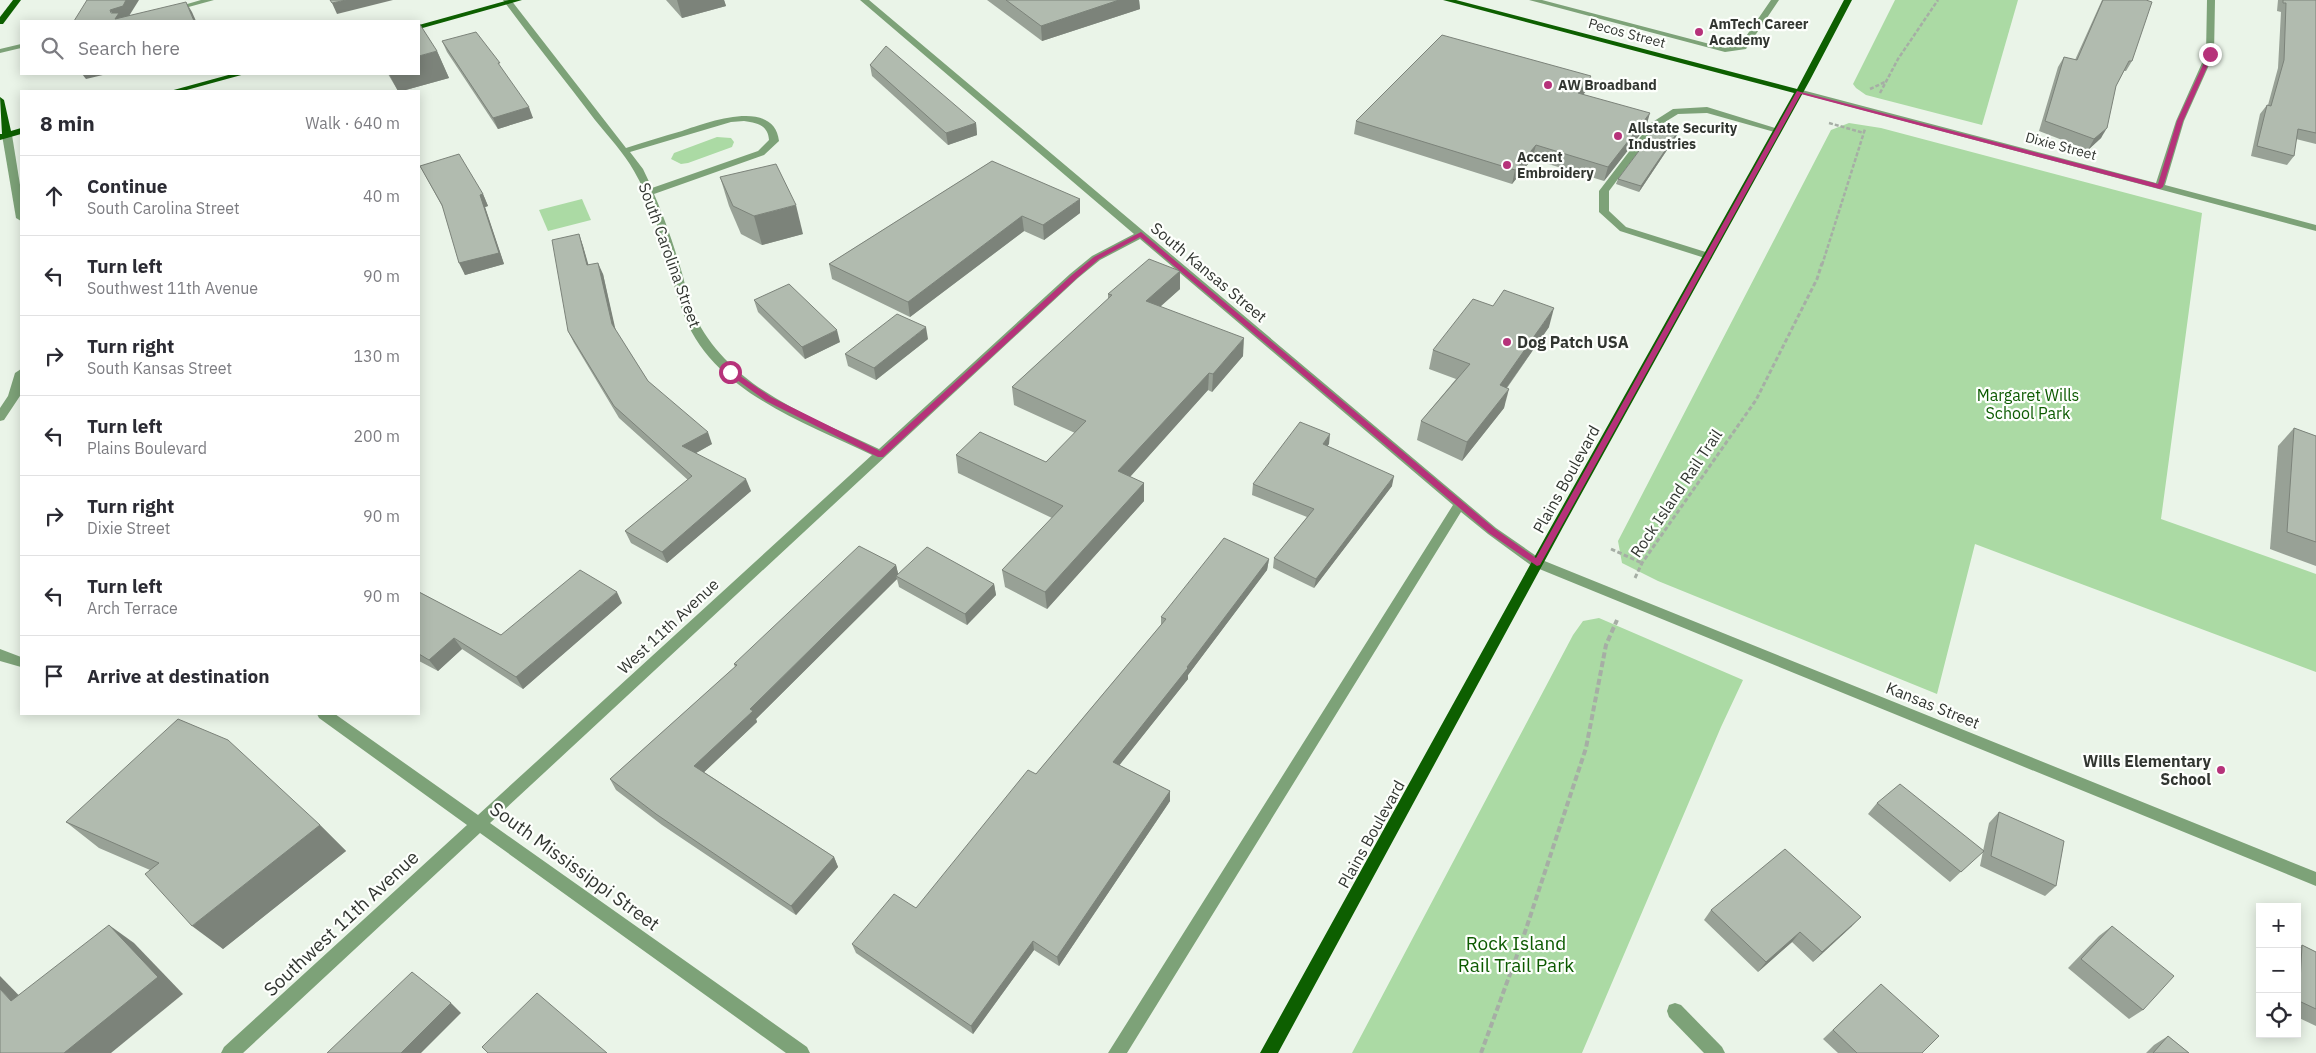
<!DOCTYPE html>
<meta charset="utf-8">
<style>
body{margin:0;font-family:"IBM Plex Sans",sans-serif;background:#f2f2f3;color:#2b2b33}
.controls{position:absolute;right:15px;bottom:15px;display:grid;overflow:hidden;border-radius:0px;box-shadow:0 2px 12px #0003}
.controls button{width:45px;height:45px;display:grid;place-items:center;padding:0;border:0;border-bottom:1px solid #e1e1e2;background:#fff;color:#2b2b33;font:25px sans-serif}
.stop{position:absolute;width:15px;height:15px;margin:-11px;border:4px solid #b6327a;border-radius:50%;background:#fff}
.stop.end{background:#b6327a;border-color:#fff;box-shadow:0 1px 5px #0008}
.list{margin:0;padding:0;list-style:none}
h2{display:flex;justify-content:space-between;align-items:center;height:65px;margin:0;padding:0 20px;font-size:21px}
h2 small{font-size:16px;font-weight:400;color:#7c7c81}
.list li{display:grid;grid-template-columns:32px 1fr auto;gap:15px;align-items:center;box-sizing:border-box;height:80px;padding:0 20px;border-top:1px solid #e1e1e2}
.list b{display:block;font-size:19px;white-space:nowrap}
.list p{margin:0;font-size:16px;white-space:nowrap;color:#7c7c81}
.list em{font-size:16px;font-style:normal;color:#7c7c81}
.icon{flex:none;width:28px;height:28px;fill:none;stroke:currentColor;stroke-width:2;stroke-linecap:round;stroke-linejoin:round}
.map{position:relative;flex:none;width:2316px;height:1053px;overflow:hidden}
.search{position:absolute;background:#fff;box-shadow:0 2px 12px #0003;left:20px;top:20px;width:400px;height:55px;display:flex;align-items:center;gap:12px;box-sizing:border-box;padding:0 18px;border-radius:0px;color:#7c7c81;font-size:19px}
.panel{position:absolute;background:#fff;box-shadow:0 2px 12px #0003;left:20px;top:90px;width:400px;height:625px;border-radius:0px}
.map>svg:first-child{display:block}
.green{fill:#abdaa4}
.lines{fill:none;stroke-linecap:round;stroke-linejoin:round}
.path-far2{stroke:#a6aea5;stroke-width:2.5;stroke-dasharray:4 2;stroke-linecap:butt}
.path-far1{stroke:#a6aea5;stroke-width:3;stroke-dasharray:4.5 2.5;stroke-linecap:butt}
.path{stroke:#a6aea5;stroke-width:4;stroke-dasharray:6 3;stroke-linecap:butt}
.minor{fill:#7da278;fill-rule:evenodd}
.major{fill:#0d5f00;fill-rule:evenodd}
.wall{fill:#98a196}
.shaded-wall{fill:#7c837a}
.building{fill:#b1bbaf;stroke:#7c837a}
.route{fill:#b6327a}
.poi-dot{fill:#b6327a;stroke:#fdfffc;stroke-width:2}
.labels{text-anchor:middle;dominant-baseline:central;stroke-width:4.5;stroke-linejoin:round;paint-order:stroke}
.far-poi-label{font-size:14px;font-weight:bold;fill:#323631;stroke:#fdfffc;text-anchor:start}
.far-street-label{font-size:14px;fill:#323631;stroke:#fdfffc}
.street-label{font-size:16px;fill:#323631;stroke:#fdfffc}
.poi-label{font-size:16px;font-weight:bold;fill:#323631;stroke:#fdfffc;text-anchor:start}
.park-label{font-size:16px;fill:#0c5a00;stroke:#fdfffc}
.near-street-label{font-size:19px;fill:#323631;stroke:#fdfffc}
.near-park-label{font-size:19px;fill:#0c5a00;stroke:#fdfffc}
</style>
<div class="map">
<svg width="2316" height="1053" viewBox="0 0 2316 1053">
<rect width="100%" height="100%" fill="#eaf4e8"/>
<g class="green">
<path d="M1895,0H2018L1982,125L1866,95L1856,88L1853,84Z"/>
<path d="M1849,123L1881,128L2202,213L2161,519L2316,574V672L1975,544L1937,694L1658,581L1622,563L1618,541L1831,130Z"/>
<path d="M717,137L731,138L734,142L732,147L688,163L681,164L671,159L674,153Z"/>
<path d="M582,199L591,220L548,231L539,210Z"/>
<path d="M1599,618L1743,680L1721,727L1582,1053H1352L1573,635L1583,621Z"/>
</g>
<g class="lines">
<g class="path-far2">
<path d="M1870,89L1885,82"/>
<path d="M1880,93L1898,59L1938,0"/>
<path d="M1829,123L1864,133"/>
<path d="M1822,265L1865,129"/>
</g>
<g class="path-far1">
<path d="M1611,549L1642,563"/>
<path d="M1635,578L1642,563L1756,400L1817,279L1822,263"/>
</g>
<path class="path" d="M1481,1053L1520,947L1586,748L1606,645L1617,620"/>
<g class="minor">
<path d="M201,0H214L174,11L170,9Z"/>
<path d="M503,0H511L626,148C645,142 663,136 682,131C706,123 774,97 779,141L764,155L654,194C665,219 674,246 682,273C686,287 688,303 695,316C729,388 812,417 879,449L1070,274L1092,256L1134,234L860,0H869L1496,528L1542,560L2316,872V886L1532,566L1488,534L1461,512L1127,1053H1108L1453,505L1140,239L1100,260L1078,278L490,823L807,1047L810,1053H786L480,833L243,1053H221L224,1047L467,825L319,718L317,714H335L478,815L872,455C803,422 709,390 682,310C666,264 659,214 634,171C624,153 608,136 595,120C565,80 533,41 503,0ZM744,121C757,123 768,125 769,140L758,151L652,188L643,169L630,152L731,122Z"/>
<path d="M1529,0H1542L1725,48L1740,45L1771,0H1779L1746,49L1725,52Z"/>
<path d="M2207,0H2215L2214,54L2184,121L2165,185L2316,225V231L1795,92L1802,90L2156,183L2176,121L2206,54Z"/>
<path d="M21,44V48L0,53V49Z"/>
<path d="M1707,107L1782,130L1778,133L1707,113L1678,114L1657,127L1609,191V211L1626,227L1712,254V258L1708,259L1620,231L1599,212V191L1651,123L1673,109Z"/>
<path d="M7,132L12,135L21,191V221L16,218L2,135Z"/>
<path d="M21,369L20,396L4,420L0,421V408L8,396L15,373Z"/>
<path d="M0,649L21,657V667L0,661Z"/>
<path d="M1675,1003L1681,1005L1722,1047L1725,1053H1704L1669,1017L1667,1011L1669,1005Z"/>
</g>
<g class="major">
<path d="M13,0H21L3,24H0V17Z"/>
<path d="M509,0H522L419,29V25Z"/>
<path d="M1443,0H1456L1797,89L1844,0H1852L1810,80L1563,527L1278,1053H1260L1551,527L1794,93Z"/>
<path d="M232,74H245L183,91H170Z"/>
<path d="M0,97L4,100L11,131L21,128V134L0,140V134H2Z"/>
</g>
</g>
<g class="wall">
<path d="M666,0H724L726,6L682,18Z"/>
<path d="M987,0H1139L1140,9L1042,41Z"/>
<path d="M2102,0H2146L2132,61L2126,71H2124L2116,86L2101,138L2088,150L2039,131L2058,67L2064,57L2075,60Z"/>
<path d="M2278,0H2316V144L2296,139L2294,156L2287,165L2251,156L2260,114L2267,105H2268L2278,68L2281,12L2277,11Z"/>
<path d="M442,41L503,71L533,118L498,129L447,52Z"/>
<path d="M437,51L449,78L402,91H398L388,74H419Z"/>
<path d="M870,65L976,123L977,135L948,145L872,76Z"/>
<path d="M1591,76L1587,90L1583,94L1646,127L1604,181L1532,159L1512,184L1354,134L1356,121Z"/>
<path d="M1679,130L1677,135L1639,192L1616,184L1618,179Z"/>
<path d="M992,161L1080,213L1044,240L1024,231L910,317L832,279L829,264Z"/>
<path d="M420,166L483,194L488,206L485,207L504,264L465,275L443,208Z"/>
<path d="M720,177L803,234L762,245L741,234L729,206Z"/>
<path d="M579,234L583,246L588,265L603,274L615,330L648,381L712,444L696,453L751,491L667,563L631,543L625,531L688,480L619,418L574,343L568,331Z"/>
<path d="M1180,271V289L1160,307L1243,356L1212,392L1208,390L1130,477L1144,483V501L1047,609L1005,587L1002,570L1052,518L958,473L956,455L1046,462L1075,433L1014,405L1012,387L1108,299V294Z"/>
<path d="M754,300L840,342L805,359L758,312Z"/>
<path d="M1549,327L1507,388L1504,408L1462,461L1417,440L1421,421L1456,379L1429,369L1433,350Z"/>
<path d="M928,339L876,380L848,366L845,354Z"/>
<path d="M2294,428L2316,436V566L2270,549L2278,446Z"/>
<path d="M1329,444L1327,446L1392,486L1314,588L1273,568L1274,558L1307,517L1252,495L1253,484Z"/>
<path d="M1269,559L1267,570L1188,675V679L1119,765L1170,791V801L1059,966L1034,950L973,1034L856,953L852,944L916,908L1036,774L1161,625V617Z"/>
<path d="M896,565L898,574L994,584L996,595L967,625L899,587L897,579L756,719L757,722L704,772L834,857L838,867L796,915L662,825L616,790L610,779L735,667L734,664Z"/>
<path d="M419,592L501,635L622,603L523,689L462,649L438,671L419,661Z"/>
<path d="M1877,803L1983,851L1989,823L1999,812L2056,886L2045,896L1980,866L1983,851L1950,882L1868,814Z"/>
<path d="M66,822L320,825L346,851L223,949L150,870L99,848Z"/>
<path d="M1711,910L1852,926L1813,962L1792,942L1758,972L1704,920Z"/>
<path d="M2112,926L2143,1010L2129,1019L2068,968L2099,936Z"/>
<path d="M2302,945L2316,952V1026L2297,1017V949Z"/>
<path d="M1881,984L1922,1053H1838L1823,1039Z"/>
<path d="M2168,1036L2189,1053H2146L2154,1045Z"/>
</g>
<g class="shaded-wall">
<path d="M126,0H139L129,16L117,21L110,10Z"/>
<path d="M346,0H393L337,14L332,3Z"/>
<path d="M677,0H724L726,6L682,18Z"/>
<path d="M1119,0H1139L1140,9L1042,41L1041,26Z"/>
<path d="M186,2L192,12L196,21H194Z"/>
<path d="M437,51L449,78L402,91H398L389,74H419V56Z"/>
<path d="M82,74H107L86,79Z"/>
<path d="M1591,76L1587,90L1574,106L1578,93Z"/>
<path d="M529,107L533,118L498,129L493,118Z"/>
<path d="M1650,113L1646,127L1604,181L1608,167Z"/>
<path d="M976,123L977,135L948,145L946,133Z"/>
<path d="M2107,128L2101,138L2088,150L2094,139Z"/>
<path d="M1679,130L1677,135L1639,192L1641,186Z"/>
<path d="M1536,145L1532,159L1512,184L1515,170Z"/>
<path d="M483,194L488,206L485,207L504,264L465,275L459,263L480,195Z"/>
<path d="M1080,199V213L1044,240L1043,225Z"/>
<path d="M796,205L803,234L762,245L754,216Z"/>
<path d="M1022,216L1024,231L910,317L908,302Z"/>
<path d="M579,234L583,246L592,277L587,265Z"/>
<path d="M598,263L603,274L617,336L612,324Z"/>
<path d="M1180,271V289L1146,319V301Z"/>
<path d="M1554,308L1549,327L1495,404L1500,385Z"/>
<path d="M926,327L928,339L876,380L874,368Z"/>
<path d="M837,330L840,342L805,359L802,347Z"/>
<path d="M1244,338L1243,356L1212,392L1213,374Z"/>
<path d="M1209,373L1208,390L1119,489L1118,471Z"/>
<path d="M1509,389L1504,408L1462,461L1467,442Z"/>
<path d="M708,432L712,444L687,458L682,446Z"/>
<path d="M1330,434L1329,444L1322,454L1323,444Z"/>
<path d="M1394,476L1392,486L1314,588L1316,579Z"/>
<path d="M746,479L751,491L667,563L662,552Z"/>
<path d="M1144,483V501L1047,609L1045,592Z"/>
<path d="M1269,559L1267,570L1188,675V679L1114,772L1113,762L1187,667Z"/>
<path d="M896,565L899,577L896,576L897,579L756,719L757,722L699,777L694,766L750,709Z"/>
<path d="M994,584L996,595L967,625L965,614Z"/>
<path d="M617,592L622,603L523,689L516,677Z"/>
<path d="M454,638L462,649L438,671L429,660Z"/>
<path d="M1170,791V801L1059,966L1057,957Z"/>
<path d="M320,825L346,851L223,949L192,926Z"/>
<path d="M834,857L838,867L796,915L791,906Z"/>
<path d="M1861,917L1852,926L1813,962L1822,952Z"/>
<path d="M109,925L134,943L183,994L111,1053H64Z"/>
<path d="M1800,932L1792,942L1758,972L1766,962Z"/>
<path d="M1033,941L1034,950L973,1034L971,1026Z"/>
<path d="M0,976L40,1017L11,1001L0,989Z"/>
<path d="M451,1003L461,1013L421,1053H401Z"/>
</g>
<g class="building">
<path d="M87,0H126L123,6L110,10L111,13H119L115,19L186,2L194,21H74Z"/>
<path d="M330,0H346L332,3Z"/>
<path d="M1006,0H1119L1041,26Z"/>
<path d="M2103,0H2146L2152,2L2132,61H2129L2116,86L2107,128L2094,139L2045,121L2064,57L2077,60Z"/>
<path d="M2283,0H2316V133L2298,129L2294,156L2257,146L2267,105L2271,106L2284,60L2286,3H2283Z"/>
<path d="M419,23L437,51L419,56Z"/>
<path d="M476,32L500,63H498L529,107L493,118L442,41Z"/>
<path d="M1442,35L1591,76L1578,93L1650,113L1608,167L1536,145L1515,170L1356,121Z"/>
<path d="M886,46L976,123L946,133L870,65Z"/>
<path d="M1659,124L1679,130L1641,186L1618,179Z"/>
<path d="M459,154L483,194L480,195L499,253L459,263L442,205L420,166Z"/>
<path d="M992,161L1080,199L1043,225L1022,216L908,302L829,264Z"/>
<path d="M776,164L796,205L754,216L733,206L720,177Z"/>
<path d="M579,234L587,265L598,263L612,324L648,381L708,432L682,446L746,479L662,552L625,531L692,476L614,406L568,331L552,240Z"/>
<path d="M1149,259L1180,271L1146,301L1244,338L1213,374L1209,373L1118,471L1144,483L1045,592L1002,570L1063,506L956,455L980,432L1046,462L1086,421L1012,387L1112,295L1108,294Z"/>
<path d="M789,284L837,330L802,347L754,300Z"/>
<path d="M1504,290L1554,308L1500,385L1509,389L1467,442L1421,421L1470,364L1433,350L1473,299L1493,306Z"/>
<path d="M897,314L926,327L874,368L845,354Z"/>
<path d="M1300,422L1330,434L1323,444L1394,476L1316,579L1274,558L1314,509L1253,484Z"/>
<path d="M2294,428L2316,436V542L2287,532Z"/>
<path d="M1224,538L1269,559L1187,667L1188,668L1113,762L1170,791L1057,957L1033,941L971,1026L852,944L894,894L916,908L1028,770L1036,774L1166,619L1161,617Z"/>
<path d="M859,546L896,565L750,709L753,711L694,766L834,857L791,906L656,814L610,779L737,665L734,664Z"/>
<path d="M927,547L994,584L965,614L896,576Z"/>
<path d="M580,570L617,592L516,677L454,638L429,660L419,654V592L501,635Z"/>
<path d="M178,719L228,740L320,825L192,926L145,874L159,863L66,822Z"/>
<path d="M1900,784L1984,851L1961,872L1877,803Z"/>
<path d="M1999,812L2064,841L2056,886L1991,856Z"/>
<path d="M1785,849L1861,917L1822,952L1800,932L1766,962L1711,910Z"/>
<path d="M109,925L158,977L64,1053H0V989L11,1001Z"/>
<path d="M2112,926L2174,976L2143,1010L2081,959Z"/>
<path d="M2302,945L2316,952V1009L2299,1001Z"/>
<path d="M412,972L451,1003L401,1053H327Z"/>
<path d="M1881,984L1939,1036L1922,1053H1857L1833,1030Z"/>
<path d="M537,993L607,1053H488L482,1047Z"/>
<path d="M2168,1036L2189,1053H2153Z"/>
</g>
<path class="route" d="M2210,52L2213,54L2183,121L2163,187L2160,189L1801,94L1540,565L1537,566L1489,533L1140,237L1099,259L1077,278L883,457H878L766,401L726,372L733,371L771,397L880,451L1072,275L1094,257L1141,232L1495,529L1536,558L1797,91L2158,184L2177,121L2208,54Z"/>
<g class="poi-dot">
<circle cx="1699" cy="32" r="5"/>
<circle cx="1548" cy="85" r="5"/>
<circle cx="1618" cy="136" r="5"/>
<circle cx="1507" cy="165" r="5"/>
<circle cx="1507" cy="342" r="5"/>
<circle cx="2221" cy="770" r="5"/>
</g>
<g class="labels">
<g class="far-poi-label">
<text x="1709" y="24">AmTech Career<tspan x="1709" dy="16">Academy</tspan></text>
<text x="1558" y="85">AW Broadband</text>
<text x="1628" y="128">Allstate Security<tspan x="1628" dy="16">Industries</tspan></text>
<text x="1517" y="157">Accent<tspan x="1517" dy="16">Embroidery</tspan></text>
</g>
<g class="far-street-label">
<text transform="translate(1627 33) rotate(15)">Pecos Street</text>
<text transform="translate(2061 146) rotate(15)">Dixie Street</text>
</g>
<g class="street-label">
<text transform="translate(670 255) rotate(70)">South Carolina Street</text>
<text transform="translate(1209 272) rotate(40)">South Kansas Street</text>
<text transform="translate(1566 479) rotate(-61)">Plains Boulevard</text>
<text transform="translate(1676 493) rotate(-56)">Rock Island Rail Trail</text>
<text transform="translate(668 626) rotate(-43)">West 11th Avenue</text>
<text transform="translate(1933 705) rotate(22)">Kansas Street</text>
<text transform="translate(1371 834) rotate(-61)">Plains Boulevard</text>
</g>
<g class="poi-label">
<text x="1517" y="342">Dog Patch USA</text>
<text x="2211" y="761" text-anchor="end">Wills Elementary<tspan x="2211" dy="18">School</tspan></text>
</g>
<g class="park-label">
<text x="2028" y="395">Margaret Wills<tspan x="2028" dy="18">School Park</tspan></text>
</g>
<g class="near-street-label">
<text transform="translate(575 866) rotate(36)">South Mississippi Street</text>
<text transform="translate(341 923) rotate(-43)">Southwest 11th Avenue</text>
</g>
<g class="near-park-label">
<text x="1516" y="943">Rock Island<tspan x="1516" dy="22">Rail Trail Park</tspan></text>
</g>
</g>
</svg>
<div class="controls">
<button>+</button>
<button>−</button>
<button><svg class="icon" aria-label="locate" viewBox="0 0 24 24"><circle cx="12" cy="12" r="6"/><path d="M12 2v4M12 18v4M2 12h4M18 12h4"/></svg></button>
</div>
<div class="stop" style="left:730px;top:372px"></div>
<div class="stop end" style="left:2210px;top:54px"></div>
<div class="search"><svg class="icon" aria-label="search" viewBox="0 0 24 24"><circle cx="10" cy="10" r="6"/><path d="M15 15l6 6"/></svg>Search here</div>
<section class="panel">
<h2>8 min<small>Walk · 640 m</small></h2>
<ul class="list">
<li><svg class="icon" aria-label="ahead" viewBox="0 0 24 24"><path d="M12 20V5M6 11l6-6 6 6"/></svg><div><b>Continue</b><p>South Carolina Street</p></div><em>40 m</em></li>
<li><svg class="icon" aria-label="left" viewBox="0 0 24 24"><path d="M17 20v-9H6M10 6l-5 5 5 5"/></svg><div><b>Turn left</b><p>Southwest 11th Avenue</p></div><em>90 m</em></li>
<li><svg class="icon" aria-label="right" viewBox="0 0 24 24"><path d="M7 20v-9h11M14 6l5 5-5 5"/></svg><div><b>Turn right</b><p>South Kansas Street</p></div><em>130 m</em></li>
<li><svg class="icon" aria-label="left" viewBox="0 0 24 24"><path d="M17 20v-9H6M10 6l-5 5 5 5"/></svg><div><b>Turn left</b><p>Plains Boulevard</p></div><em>200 m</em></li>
<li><svg class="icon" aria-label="right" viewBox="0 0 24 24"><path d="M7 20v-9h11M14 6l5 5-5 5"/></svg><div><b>Turn right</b><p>Dixie Street</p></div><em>90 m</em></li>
<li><svg class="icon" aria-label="left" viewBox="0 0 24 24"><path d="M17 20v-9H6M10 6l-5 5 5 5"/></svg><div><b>Turn left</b><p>Arch Terrace</p></div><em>90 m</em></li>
<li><svg class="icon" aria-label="arrive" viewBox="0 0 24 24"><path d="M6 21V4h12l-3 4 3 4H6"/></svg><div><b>Arrive at destination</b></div></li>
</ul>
</section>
</div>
